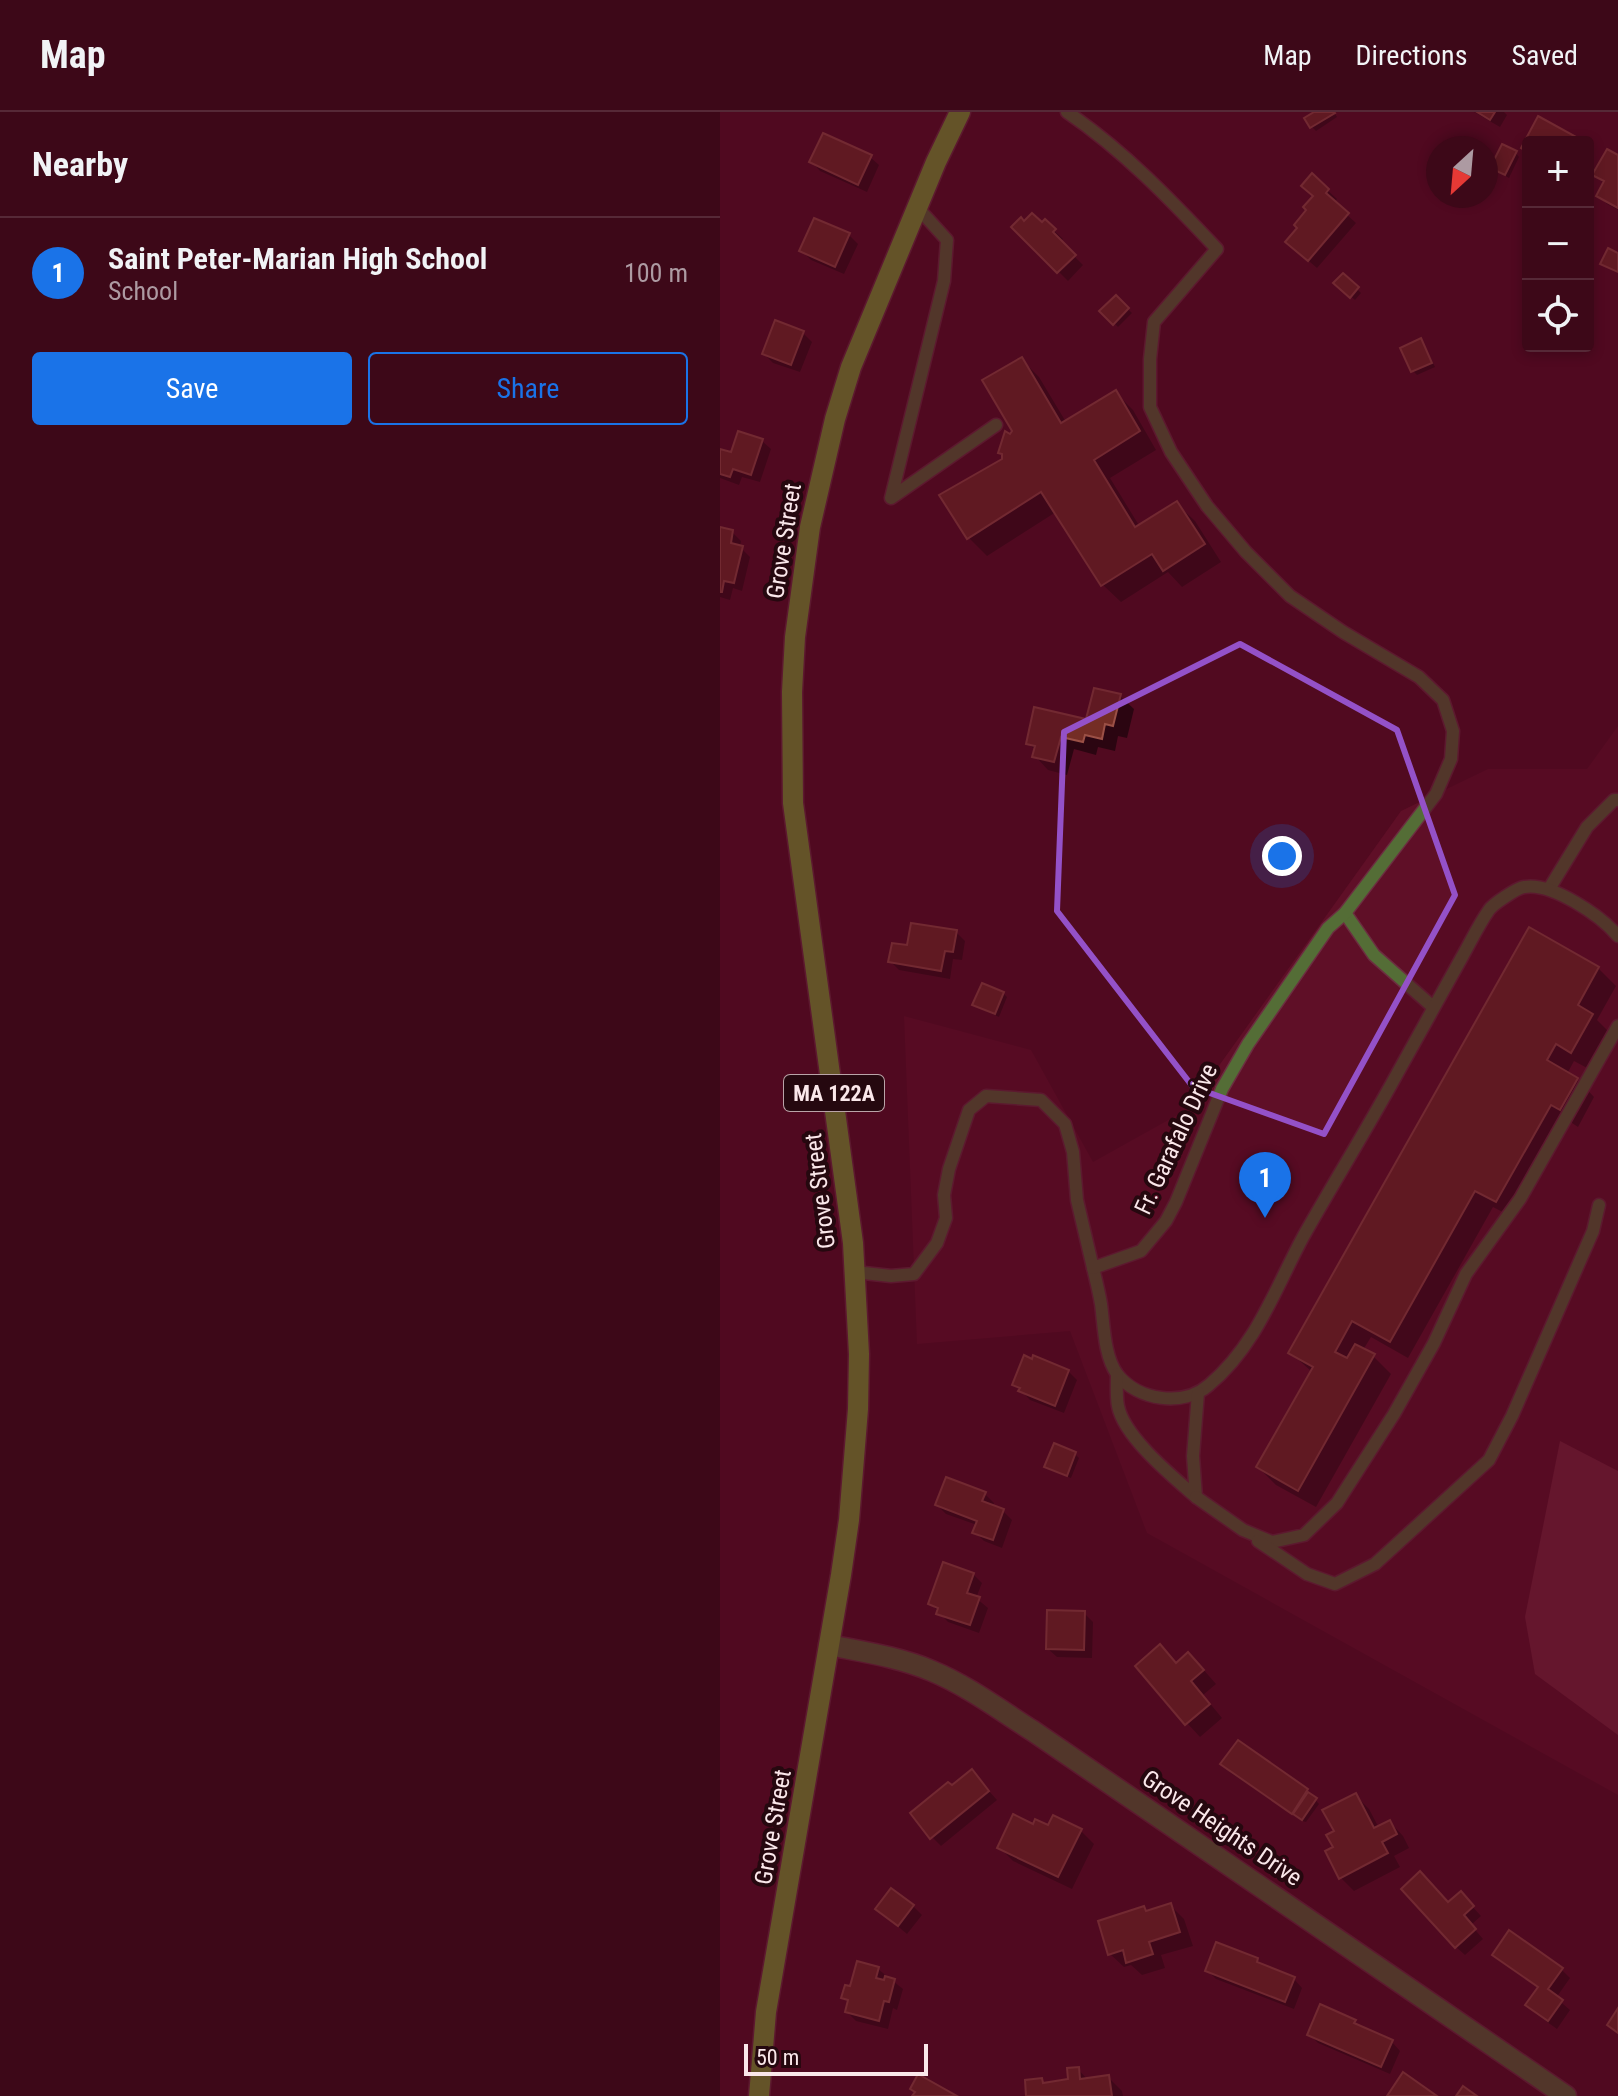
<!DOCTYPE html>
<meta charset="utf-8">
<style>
body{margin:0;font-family:"Roboto Condensed",sans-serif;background:#481625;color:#f1f3f6}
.controls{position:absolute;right:24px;top:24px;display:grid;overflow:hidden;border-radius:8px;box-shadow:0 4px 12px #0003}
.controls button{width:72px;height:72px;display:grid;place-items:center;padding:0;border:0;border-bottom:2px solid #562937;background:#3d0818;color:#f1f3f6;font:40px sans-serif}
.compass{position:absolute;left:706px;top:24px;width:72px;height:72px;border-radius:50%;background:#3d0818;box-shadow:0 4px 12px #0003;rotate:206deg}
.scale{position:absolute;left:24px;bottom:20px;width:184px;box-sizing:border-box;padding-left:8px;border:4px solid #fae7ea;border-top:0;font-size:22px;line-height:28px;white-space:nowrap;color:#fae7ea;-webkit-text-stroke:6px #25080f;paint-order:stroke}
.you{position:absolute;left:562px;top:744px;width:28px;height:28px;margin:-20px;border:6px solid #fff;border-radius:50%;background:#1a73e8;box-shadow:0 0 0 12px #1a73e833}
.badge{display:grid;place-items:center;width:52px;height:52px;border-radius:50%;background:#1a73e8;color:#fff;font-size:26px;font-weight:700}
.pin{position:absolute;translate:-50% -66px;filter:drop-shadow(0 2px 4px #0008)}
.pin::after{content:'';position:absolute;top:42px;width:28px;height:24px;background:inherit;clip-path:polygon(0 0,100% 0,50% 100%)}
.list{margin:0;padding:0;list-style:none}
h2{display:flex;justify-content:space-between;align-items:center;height:104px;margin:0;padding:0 32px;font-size:34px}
h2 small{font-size:26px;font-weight:400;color:#ad9aa2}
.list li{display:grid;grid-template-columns:52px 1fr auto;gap:24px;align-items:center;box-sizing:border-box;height:112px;padding:0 32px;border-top:2px solid #562937}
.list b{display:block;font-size:30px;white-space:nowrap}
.list p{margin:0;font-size:26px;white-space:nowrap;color:#ad9aa2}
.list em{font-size:26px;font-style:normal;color:#ad9aa2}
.actions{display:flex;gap:16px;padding:24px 32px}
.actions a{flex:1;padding:18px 0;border:2px solid #1a73e8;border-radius:8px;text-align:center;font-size:28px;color:#1a73e8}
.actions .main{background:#1a73e8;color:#fff}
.icon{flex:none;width:44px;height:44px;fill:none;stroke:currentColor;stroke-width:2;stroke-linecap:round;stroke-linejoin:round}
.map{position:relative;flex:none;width:898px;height:1984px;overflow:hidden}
header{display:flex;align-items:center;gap:48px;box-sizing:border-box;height:112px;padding:0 40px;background:#3d0818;border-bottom:2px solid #562937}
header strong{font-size:38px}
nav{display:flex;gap:44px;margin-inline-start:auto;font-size:28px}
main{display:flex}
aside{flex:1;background:#3d0818}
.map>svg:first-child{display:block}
.built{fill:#5f0f27}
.green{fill:#7f263d}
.shadow{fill:#0007}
.building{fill:#742d25;stroke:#9b5046;stroke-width:2}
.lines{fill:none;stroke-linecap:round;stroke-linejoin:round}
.service-casing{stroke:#6c2d40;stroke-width:15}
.minor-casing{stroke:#6c2d40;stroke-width:23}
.primary-casing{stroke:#6c2d40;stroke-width:23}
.service{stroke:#546d36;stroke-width:12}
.minor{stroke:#546d36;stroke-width:20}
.primary{stroke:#7cad31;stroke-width:20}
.marked{fill:none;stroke:#9451c8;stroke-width:6;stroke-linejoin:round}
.labels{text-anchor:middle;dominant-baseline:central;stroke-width:8;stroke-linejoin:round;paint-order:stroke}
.shield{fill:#25080f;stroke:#baa4a8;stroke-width:2}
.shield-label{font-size:22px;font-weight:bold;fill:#fae7ea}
.street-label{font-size:24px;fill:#fae7ea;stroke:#25080f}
</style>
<header>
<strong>Map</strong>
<nav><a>Map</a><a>Directions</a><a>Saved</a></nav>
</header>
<main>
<aside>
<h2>Nearby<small></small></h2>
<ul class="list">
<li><span class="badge">1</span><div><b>Saint Peter-Marian High School</b><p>School</p></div><em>100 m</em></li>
</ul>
<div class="actions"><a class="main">Save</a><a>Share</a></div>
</aside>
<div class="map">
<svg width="898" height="1984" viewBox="0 0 898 1984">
<rect width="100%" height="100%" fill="#510a20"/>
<path class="built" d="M898,614V1683L427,1421L350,1219L197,1232L184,904L311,938L373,1050L468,997L681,699L768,657H867Z"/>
<path class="green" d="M840,1329L898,1359V1623L815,1562L805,1505Z"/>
<g class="shadow">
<path d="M598,0H614L617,5L596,19L592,15Z"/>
<path d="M754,0H784L787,3L780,15Z"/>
<path d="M796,41L799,45L789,66L772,56Z"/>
<path d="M150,45L159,53L147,80L100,59L92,50Z"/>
<path d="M898,46V98L887,92L878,83L884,72L875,62Z"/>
<path d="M592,64L617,87L614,91L636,111L597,156L576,138L595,84Z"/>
<path d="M325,110L343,127L340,130L363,153L348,169L294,115L304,111L322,113Z"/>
<path d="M129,123L138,132L124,162L91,148L82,139Z"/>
<path d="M623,163L641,181L635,188L616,171Z"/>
<path d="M396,186L412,201L398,215L382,199Z"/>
<path d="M83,221L92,230L80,260L53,251L44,242Z"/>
<path d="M700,228L704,232L715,255L697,263L693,259Z"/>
<path d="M301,247L319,265L346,310L396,281L413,298L436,338L390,366L420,415L457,392L475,409L501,450L462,475L448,460L401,490L383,473L336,400L267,444L249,426L222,384L284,348L290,325L294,319Z"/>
<path d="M42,329L51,337L40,370L22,365L19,373L0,366V339L12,342Z"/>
<path d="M12,420L21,429L20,435L30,445L22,479L13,476L10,488L0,485V422Z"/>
<path d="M400,584L414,597L407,626L398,624L395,639L378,635L376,643L354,637L347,663L328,658L315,644L316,639L308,631L368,609Z"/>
<path d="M236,820L245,829L242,848L233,847L230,867L179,858L171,850Z"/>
<path d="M878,856L896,874L877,908L890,921L869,957L854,949L847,962L857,967L874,985L858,1015L849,1009L794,1106L773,1095L688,1246L651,1225L643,1238L653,1244L671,1262L596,1395L556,1373L538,1355L592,1260L571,1241Z"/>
<path d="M283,881L287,885L279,905L259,896L255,893Z"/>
<path d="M348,1259L357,1268L344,1301L310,1288L295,1272Z"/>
<path d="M335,1333L355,1342L359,1346L351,1366L330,1358L326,1354Z"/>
<path d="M265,1382L274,1391L272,1395L283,1399L292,1408L282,1436L264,1429L255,1420L257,1413L226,1402L217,1393Z"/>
<path d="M253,1462L262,1471L256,1486L268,1496L259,1521L228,1510L211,1492Z"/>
<path d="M364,1501L373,1510L372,1546L337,1545L328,1537Z"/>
<path d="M457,1552L482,1556L496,1572L483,1583L502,1606L480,1625L467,1611Z"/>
<path d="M502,1652L587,1679L599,1692L586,1710L582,1709L511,1661Z"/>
<path d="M260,1669L277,1688L221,1734L212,1725L232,1676Z"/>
<path d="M635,1683L649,1697L659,1716L670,1710L683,1724L689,1736L674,1744L680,1755L634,1779L621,1766L615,1736L616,1720Z"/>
<path d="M313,1715L360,1718L374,1732L352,1777L293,1749L279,1735Z"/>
<path d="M741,1782L761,1804L751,1813L763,1827L745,1843L736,1835L728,1793Z"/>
<path d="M193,1794L202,1803L187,1822L157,1797Z"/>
<path d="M451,1794L464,1807L473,1834L441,1843L445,1856L422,1863L411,1853L404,1855L390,1842L424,1796L428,1801Z"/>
<path d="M774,1842L841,1857L850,1866L836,1886L850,1898L837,1917L816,1902L807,1893L819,1876L783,1851Z"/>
<path d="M537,1848L546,1856L574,1867L582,1876L574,1897L496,1867L487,1858Z"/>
<path d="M158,1857L183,1877L177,1898L173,1896L168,1917L136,1909L127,1900L129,1891L123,1885Z"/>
<path d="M635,1910L642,1917L672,1930L680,1939L670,1962L598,1931L589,1922Z"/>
<path d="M358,1957L368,1968L388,1965L402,1979L403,1984H308L321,1968L325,1972L350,1969Z"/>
</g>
<g class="building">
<path d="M594,0H614L615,1L590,16L584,6Z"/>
<path d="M757,0H775L770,8Z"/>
<path d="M818,4L860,27L858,30H808V40L801,36Z"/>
<path d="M103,21L152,43L138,73L89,50Z"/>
<path d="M782,32L797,39L785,63L770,56Z"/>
<path d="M887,37L898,43V96L876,84L884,69L872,63Z"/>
<path d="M592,61L609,77L606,81L629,101L588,149L565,130L577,116L574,113L586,98L583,95L593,84L581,74Z"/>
<path d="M312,101L322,110L325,107L336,117L333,120L356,143L337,161L291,115L301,105L304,109Z"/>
<path d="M94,106L130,121L115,155L79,139Z"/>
<path d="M888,136L898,141V160L880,152Z"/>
<path d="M623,161L639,175L630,186L613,171Z"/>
<path d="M396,183L409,196L393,213L379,199Z"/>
<path d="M55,208L84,219L71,253L42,242Z"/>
<path d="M701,226L712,251L691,260L680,236Z"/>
<path d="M302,245L341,311L396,278L420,319L374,348L415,415L457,389L485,432L443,459L432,442L381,474L321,380L247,427L219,383L282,347V342L278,341L285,319L290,322L292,319L262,268Z"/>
<path d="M18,319L43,327L31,363L13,357L10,365L0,362V337L11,340Z"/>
<path d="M0,415L13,418L11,431L23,434L14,471L4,469L2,480H0Z"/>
<path d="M374,576L401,582L393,614L385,612L382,627L365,623L363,630L341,625L334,650L312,645L315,634L306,632L314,595L366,607Z"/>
<path d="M191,811L237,818L233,840L225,839L221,859L168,850L172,831L187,833Z"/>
<path d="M809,815L879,855L858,893L873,902L851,941L836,932L827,948L858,966L840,998L831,993L776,1090L755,1079L670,1230L632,1209L615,1240L627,1246L635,1232L655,1242L578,1379L536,1355L593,1255L568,1241Z"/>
<path d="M262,871L284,880L275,902L252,893Z"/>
<path d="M304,1243L312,1247L313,1243L349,1258L335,1294L298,1279L300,1276L292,1273Z"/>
<path d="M334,1331L356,1340L347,1364L324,1355Z"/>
<path d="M226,1365L266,1380L262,1389L284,1397L273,1428L252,1421L257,1409L215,1393Z"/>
<path d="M223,1450L254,1461L247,1481L260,1485L250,1513L216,1502L218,1496L208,1492Z"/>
<path d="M327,1498L365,1499L364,1538L326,1537Z"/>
<path d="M440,1532L456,1551L468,1540L484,1558L471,1569L490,1592L465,1613L415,1554Z"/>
<path d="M518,1628L588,1677L572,1702L500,1652Z"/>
<path d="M252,1657L269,1679L210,1727L190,1701L228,1670L232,1673Z"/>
<path d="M588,1680L597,1686L582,1708L573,1702Z"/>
<path d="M636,1681L654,1716L670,1708L677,1722L662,1730L668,1741L619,1767L605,1739L613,1735L606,1723L614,1719L602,1698Z"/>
<path d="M293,1702L313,1712L315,1707L328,1713L333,1703L362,1717L338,1765L277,1736Z"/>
<path d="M700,1759L728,1790L741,1779L754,1794L744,1803L756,1817L735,1836L681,1777Z"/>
<path d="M171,1776L194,1793L178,1814L155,1797Z"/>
<path d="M451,1791L460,1820L429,1830L433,1842L406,1851L403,1838L388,1843L378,1809L424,1794L426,1799Z"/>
<path d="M789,1818L843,1856L828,1877L843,1888L828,1909L805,1893L818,1875L772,1843Z"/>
<path d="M496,1830L538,1846L537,1850L575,1865L565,1890L485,1859Z"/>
<path d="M137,1849L159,1855L156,1866L164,1868L165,1864L175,1867L169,1890L164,1889L159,1909L125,1900L128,1888L121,1886L125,1873L130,1874Z"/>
<path d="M600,1892L636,1908L634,1911L673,1928L661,1955L587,1923Z"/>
<path d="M898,1896V1921L887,1913Z"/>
<path d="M359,1955L360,1967L389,1963L392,1984H306L305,1968L322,1966L323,1971L348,1967L347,1956Z"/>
<path d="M683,1960L717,1984H667Z"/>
<path d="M198,1962L237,1984H192L195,1980L190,1977Z"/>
<path d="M743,1974L757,1984H736Z"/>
</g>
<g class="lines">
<defs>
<g id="service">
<path d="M197,95L227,128L224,169L171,386L276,313"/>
<path d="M829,777L867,715L894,688H898"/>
<path d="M625,801L654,843L713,895"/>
<path d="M373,1156C376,1168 379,1180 381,1192C384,1213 384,1244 397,1262C418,1289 464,1295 489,1273C536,1234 555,1177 583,1125C614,1070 647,1017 677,962C699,923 720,884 742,845C751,829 759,812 769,798C773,792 797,776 804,775C832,770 881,804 898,824"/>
<path d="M135,1160L171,1164L194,1162L217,1131L226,1106L224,1083L229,1057L249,998L266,984L321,988L345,1012L353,1040L357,1088L373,1156L421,1139L446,1109L456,1090L502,977L528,932L608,816L625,801L716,682L731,647L733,619L723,588L699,565L623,520L570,484L526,440L487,394L451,340L430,295V247L434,210L497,137C451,88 403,38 347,0"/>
<path d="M397,1262C397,1272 396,1284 398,1294C404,1325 453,1365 476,1385L473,1344L478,1281"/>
<path d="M476,1385L523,1418L552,1430L584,1423L617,1391L674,1302L714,1231L746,1162L800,1087L898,914"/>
<path d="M538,1429L587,1462L615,1472L655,1452L769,1348L792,1304L873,1119L879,1093"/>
</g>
<path id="minor" d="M109,1533C144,1540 179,1545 212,1559C248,1574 280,1598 313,1619L846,1984"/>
<path id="primary" d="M39,1984L46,1900L121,1463L129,1408L138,1297L139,1242L133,1131L73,691L72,580L75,525L90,415L115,307L131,255L216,50L240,0"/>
</defs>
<use href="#service" class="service-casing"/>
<use href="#minor" class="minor-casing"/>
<use href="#primary" class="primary-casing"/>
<use href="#service" class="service"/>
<use href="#minor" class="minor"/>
<use href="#primary" class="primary"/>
</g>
<path d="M0 0H898V1984H0ZM520,532L677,618L735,783L604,1022L473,975L337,799L344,620Z" fill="#510a20" fill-opacity=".55" fill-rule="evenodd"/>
<path class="marked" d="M520,532L677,618L735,783L604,1022L473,975L337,799L344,620Z"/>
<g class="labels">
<rect class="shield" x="64" y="963" width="100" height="36" rx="6"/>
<g class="shield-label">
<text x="114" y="981">MA 122A</text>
</g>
<g class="street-label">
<text transform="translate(64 429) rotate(-81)">Grove Street</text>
<text transform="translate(456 1027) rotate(-65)">Fr. Garafalo Drive</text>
<text transform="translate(100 1079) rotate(-97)">Grove Street</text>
<text transform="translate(53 1715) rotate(-80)">Grove Street</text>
<text transform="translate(502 1716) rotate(34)">Grove Heights Drive</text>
</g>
</g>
</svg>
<div class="controls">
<button>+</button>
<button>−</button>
<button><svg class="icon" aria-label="locate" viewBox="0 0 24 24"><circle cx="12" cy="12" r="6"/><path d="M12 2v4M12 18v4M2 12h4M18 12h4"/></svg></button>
</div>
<svg class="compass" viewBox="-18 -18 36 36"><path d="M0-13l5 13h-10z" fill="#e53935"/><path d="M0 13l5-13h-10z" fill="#ad9aa2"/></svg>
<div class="scale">50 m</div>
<div class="you"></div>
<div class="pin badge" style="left:545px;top:1106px">1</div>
</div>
</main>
